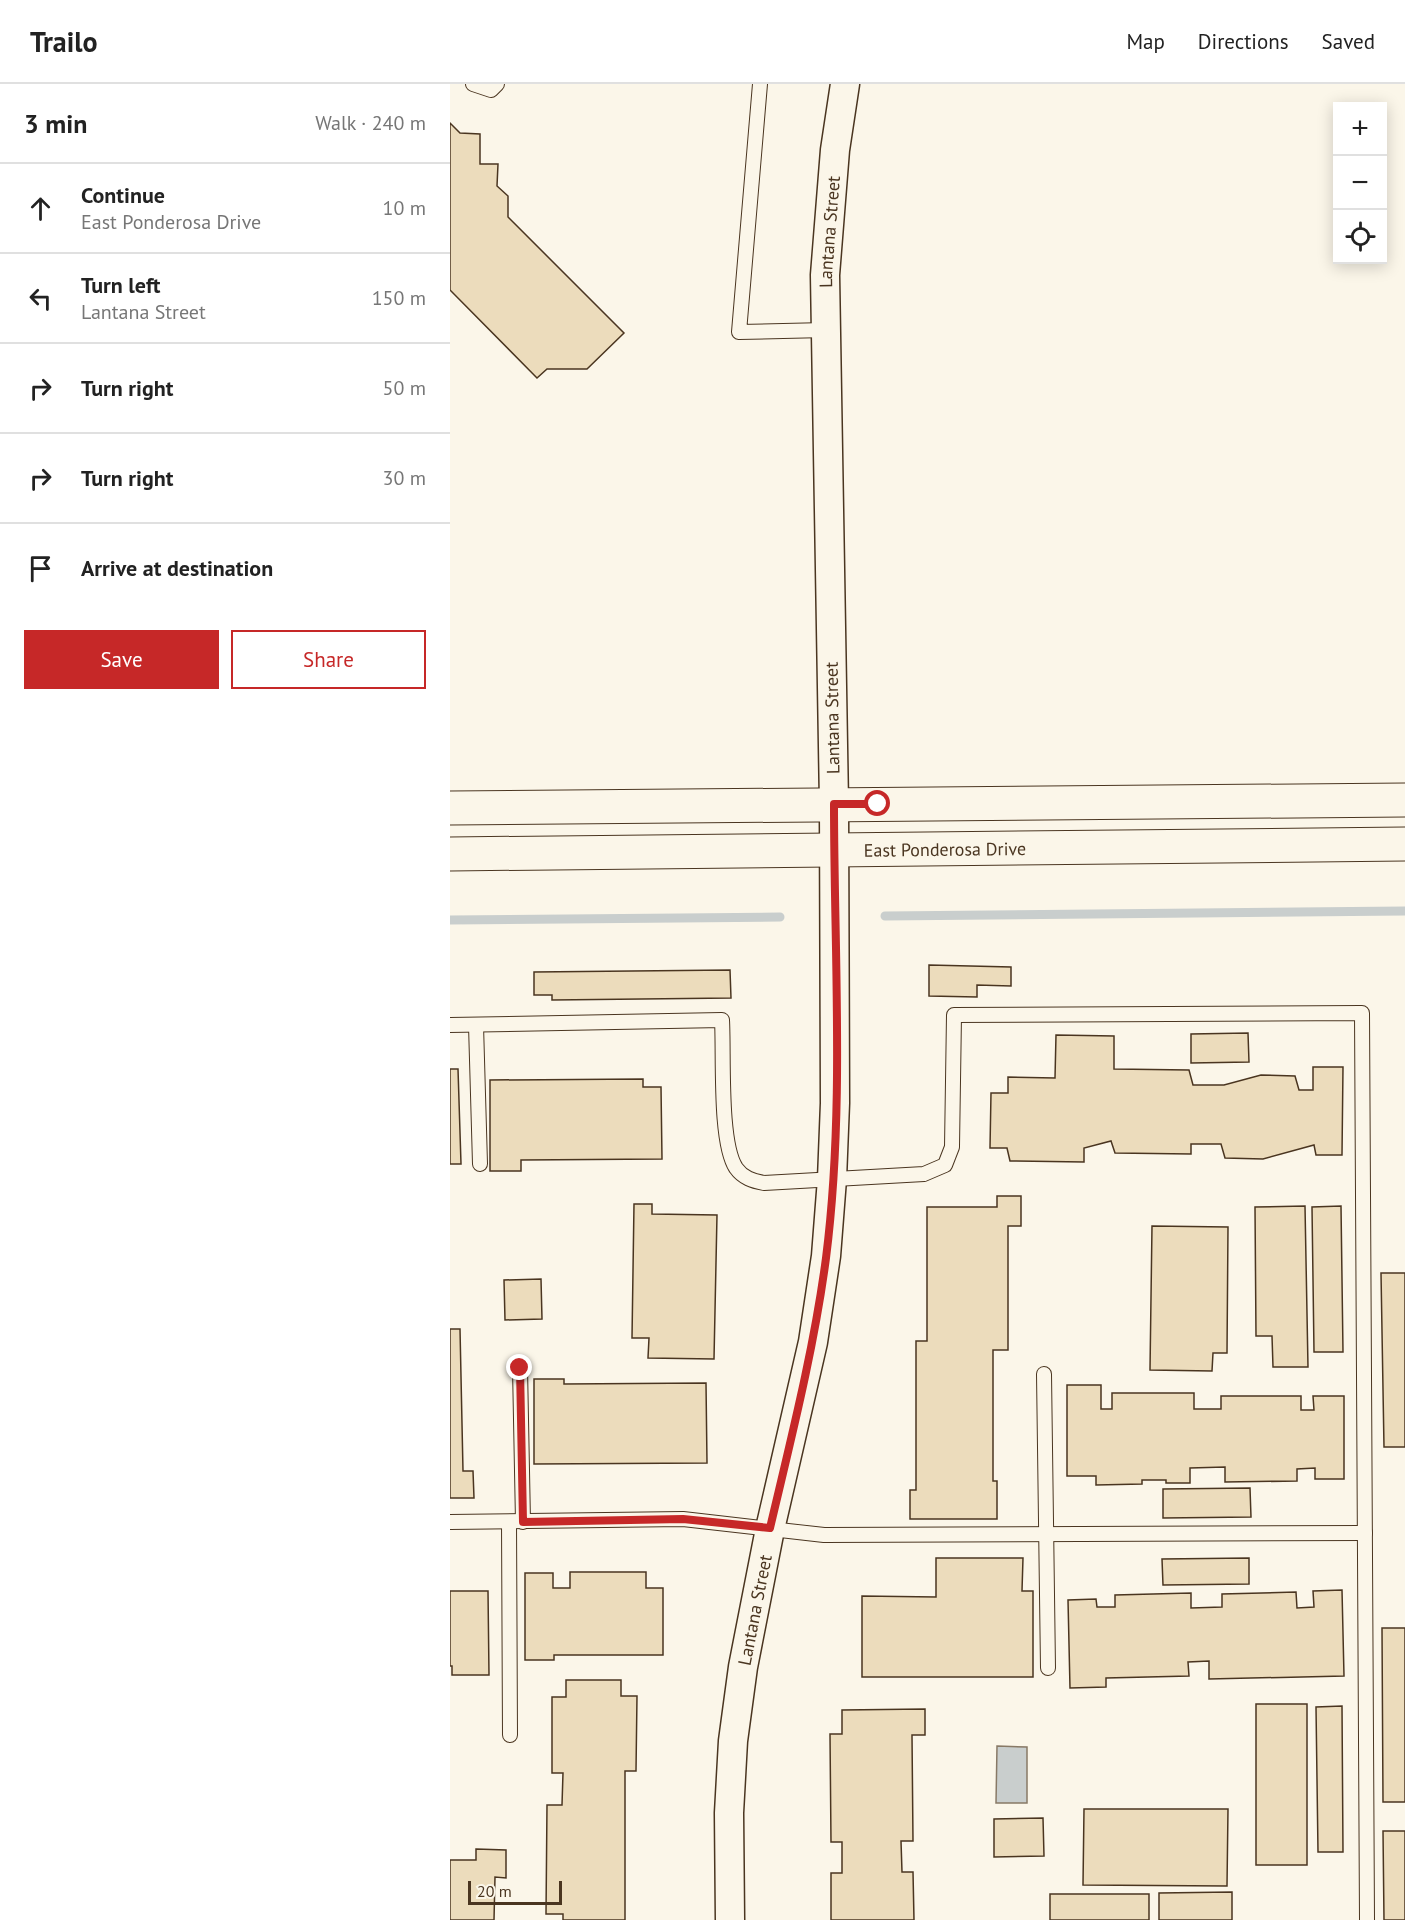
<!DOCTYPE html>
<meta charset="utf-8">
<style>
body{margin:0;font-family:"PT Sans",sans-serif;background:#f2f2f2;color:#222}
.controls{position:absolute;right:18px;top:18px;display:grid;overflow:hidden;border-radius:0px;box-shadow:0 3px 15px #0003}
.controls button{width:54px;height:54px;display:grid;place-items:center;padding:0;border:0;border-bottom:2px solid #e0e0e0;background:#fff;color:#222;font:30px sans-serif}
.scale{position:absolute;left:18px;bottom:15px;width:94px;box-sizing:border-box;padding-left:6px;border:3px solid #4a3520;border-top:0;font-size:16px;line-height:21px;white-space:nowrap;color:#4a3520;-webkit-text-stroke:4px #fbf6e9;paint-order:stroke}
.stop{position:absolute;width:18px;height:18px;margin:-14px;border:4px solid #c62828;border-radius:50%;background:#fff}
.stop.end{background:#c62828;border-color:#fff;box-shadow:0 2px 6px #0008}
.list{margin:0;padding:0;list-style:none}
h2{display:flex;justify-content:space-between;align-items:center;height:78px;margin:0;padding:0 24px;font-size:26px}
h2 small{font-size:20px;font-weight:400;color:#767676}
.list li{display:grid;grid-template-columns:39px 1fr auto;gap:18px;align-items:center;box-sizing:border-box;height:90px;padding:0 24px;border-top:2px solid #e0e0e0}
.list b{display:block;font-size:22px;white-space:nowrap}
.list p{margin:0;font-size:20px;white-space:nowrap;color:#767676}
.list em{font-size:20px;font-style:normal;color:#767676}
.actions{display:flex;gap:12px;padding:18px 24px}
.actions a{flex:1;padding:14px 0;border:2px solid #c62828;border-radius:0px;text-align:center;font-size:21px;color:#c62828}
.actions .main{background:#c62828;color:#fff}
.icon{flex:none;width:33px;height:33px;fill:none;stroke:currentColor;stroke-width:2;stroke-linecap:round;stroke-linejoin:round}
.map{position:relative;flex:none;width:955px;height:1836px;overflow:hidden}
header{display:flex;align-items:center;gap:36px;box-sizing:border-box;height:84px;padding:0 30px;background:#fff;border-bottom:2px solid #e0e0e0}
header strong{font-size:28px}
nav{display:flex;gap:33px;margin-inline-start:auto;font-size:21px}
main{display:flex}
aside{flex:1;background:#fff}
.map>svg:first-child{display:block}
.water{fill:#c9cecd;stroke:#887966;stroke-width:1.5}
.lines{fill:none;stroke-linecap:round;stroke-linejoin:round}
.stream{stroke:#c9cecd;stroke-width:9}
.building{fill:#ecdcbc;stroke:#4a3520;stroke-width:1.5}
.service-casing{stroke:#4a3520;stroke-width:16}
.minor-casing{stroke:#4a3520;stroke-width:31}
.secondary-casing{stroke:#4a3520;stroke-width:35}
.service{stroke:#fbf6e9;stroke-width:14}
.minor{stroke:#fbf6e9;stroke-width:28}
.secondary{stroke:#fbf6e9;stroke-width:33}
.route{stroke:#c62828;stroke-width:8}
.labels{text-anchor:middle;dominant-baseline:central;stroke-width:4.5;stroke-linejoin:round;paint-order:stroke}
.street-label{font-size:18px;fill:#4a3520;stroke:#fbf6e9}
</style>
<header>
<strong>Trailo</strong>
<nav><a>Map</a><a>Directions</a><a>Saved</a></nav>
</header>
<main>
<aside>
<h2>3 min<small>Walk · 240 m</small></h2>
<ul class="list">
<li><svg class="icon" aria-label="ahead" viewBox="0 0 24 24"><path d="M12 20V5M6 11l6-6 6 6"/></svg><div><b>Continue</b><p>East Ponderosa Drive</p></div><em>10 m</em></li>
<li><svg class="icon" aria-label="left" viewBox="0 0 24 24"><path d="M17 20v-9H6M10 6l-5 5 5 5"/></svg><div><b>Turn left</b><p>Lantana Street</p></div><em>150 m</em></li>
<li><svg class="icon" aria-label="right" viewBox="0 0 24 24"><path d="M7 20v-9h11M14 6l5 5-5 5"/></svg><div><b>Turn right</b></div><em>50 m</em></li>
<li><svg class="icon" aria-label="right" viewBox="0 0 24 24"><path d="M7 20v-9h11M14 6l5 5-5 5"/></svg><div><b>Turn right</b></div><em>30 m</em></li>
<li><svg class="icon" aria-label="arrive" viewBox="0 0 24 24"><path d="M6 21V4h12l-3 4 3 4H6"/></svg><div><b>Arrive at destination</b></div></li>
</ul>
<div class="actions"><a class="main">Save</a><a>Share</a></div>
</aside>
<div class="map">
<svg width="955" height="1836" viewBox="0 0 955 1836">
<rect width="100%" height="100%" fill="#fbf6e9"/>
<path class="water" d="M547,1662L577,1663V1719H546Z"/>
<g class="lines">
<g class="stream">
<path d="M435,832L955,827"/>
<path d="M0,836L330,833"/>
</g>
</g>
<g class="building">
<path d="M0,39L10,49L30,50V80H48L47,102L58,112V133L174,249L137,285H97L87,294L0,206Z"/>
<path d="M479,881L561,883V902L527,901V913L479,912Z"/>
<path d="M280,886L281,914L102,916V911H84V888Z"/>
<path d="M798,949L799,978L741,979V950Z"/>
<path d="M606,951L664,952V985L739,986L743,1001H774L811,991L845,992L849,1006H863V983H893L892,1071H866L864,1061L813,1075L775,1074L771,1060H741V1070L665,1069L661,1057L634,1064V1078L560,1077L557,1064H540L541,1009H558V993L605,994Z"/>
<path d="M0,985H8L11,1080H0Z"/>
<path d="M193,995V1003H211L212,1075L71,1076V1087H40V996Z"/>
<path d="M547,1112H571V1142H558V1266H543V1397H547V1435H460V1406H466V1257H477V1123H547Z"/>
<path d="M184,1120H202V1130L267,1131L264,1275L198,1274L199,1254H182Z"/>
<path d="M855,1122L858,1283H823L822,1252H806L805,1123Z"/>
<path d="M891,1122L893,1268H864L862,1123Z"/>
<path d="M702,1142L778,1143L777,1269H763L762,1287L700,1286Z"/>
<path d="M931,1189H955V1363H934Z"/>
<path d="M91,1195L92,1235L55,1236L54,1196Z"/>
<path d="M0,1245H10L13,1387H23L24,1414H0Z"/>
<path d="M84,1295H114V1300L256,1299L257,1379L84,1380Z"/>
<path d="M617,1301H651V1325H662V1309H744V1325H771V1312H851V1326H864L863,1312H894V1395H865V1384L847,1385V1397L775,1398V1383L740,1384V1399H716V1396H692V1400L646,1401V1392H617Z"/>
<path d="M800,1404L801,1433L713,1434V1405Z"/>
<path d="M486,1474H573L572,1507H583V1593H412V1512L486,1513Z"/>
<path d="M799,1474V1500L713,1501L712,1475Z"/>
<path d="M120,1488H196V1504H213V1571H104V1576H75V1489H103V1504H120Z"/>
<path d="M892,1506L894,1592L759,1595V1577L738,1578L739,1592L656,1594V1603L620,1604L618,1516L646,1515L647,1523H665V1511L741,1509V1524L772,1523V1510L846,1508L847,1524L864,1523L863,1507Z"/>
<path d="M0,1507H38L39,1591H2V1582H0Z"/>
<path d="M932,1544H955V1718H933Z"/>
<path d="M116,1596H171V1612H187L186,1687H175V1836H113V1830H96L97,1721H112L113,1689H102V1613H116Z"/>
<rect x="806" y="1620" width="51" height="161"/>
<path d="M892,1622L893,1768H868L866,1623Z"/>
<path d="M475,1625V1651H462L463,1757H451L452,1788H463L464,1836H381V1789H392V1758H381L380,1650H392V1626Z"/>
<path d="M634,1725H778L777,1802L633,1801Z"/>
<path d="M593,1734L594,1772L544,1773V1735Z"/>
<path d="M933,1747H955V1836H934Z"/>
<path d="M26,1765L56,1766V1794L45,1793L44,1836H0V1776H26Z"/>
<path d="M782,1808V1836H709V1809Z"/>
<rect x="600" y="1810" width="99" height="26"/>
</g>
<g class="lines">
<defs>
<g id="service">
<path d="M23,0L41,6L47,0"/>
<path d="M310,0L289,248L376,246"/>
<path d="M0,941L272,936C274,971 269,1058 286,1084C293,1094 303,1097 314,1099L474,1090L495,1081L502,1063L504,931L912,929L917,1836"/>
<path d="M26,941L30,1080"/>
<path d="M70,1284L73,1438"/>
<path d="M594,1290L598,1584"/>
<path d="M0,1438L233,1435L374,1451L915,1449"/>
<path d="M59,1438L60,1651"/>
</g>
<g id="minor">
<path id="s1" d="M280,1836L279,1729L283,1657L293,1583L320,1445L363,1258L376,1172L382,1095L385,1019L384,720L375,191L385,66L395,0"/>
</g>
<g id="secondary">
<path d="M0,724L955,716"/>
<path id="s2" d="M0,770L955,760"/>
</g>
</defs>
<use href="#service" class="service-casing"/>
<use href="#minor" class="minor-casing"/>
<use href="#secondary" class="secondary-casing"/>
<use href="#service" class="service"/>
<use href="#minor" class="minor"/>
<use href="#secondary" class="secondary"/>
</g>
<g class="lines">
<path class="route" d="M70,1284L73,1438L233,1435L320,1444C341,1355 364,1265 376,1174C395,1024 384,870 384,720H428"/>
</g>
<g class="labels">
<g class="street-label">
<text stroke="none"><textPath href="#s1" startOffset="1698">Lantana Street</textPath></text>
<text transform="translate(382 634) rotate(-91)">Lantana Street</text>
<text stroke="none"><textPath href="#s2" startOffset="495">East Ponderosa Drive</textPath></text>
<text stroke="none"><textPath href="#s1" startOffset="312">Lantana Street</textPath></text>
</g>
</g>
</svg>
<div class="controls">
<button>+</button>
<button>−</button>
<button><svg class="icon" aria-label="locate" viewBox="0 0 24 24"><circle cx="12" cy="12" r="6"/><path d="M12 2v4M12 18v4M2 12h4M18 12h4"/></svg></button>
</div>
<div class="scale">20 m</div>
<div class="stop" style="left:428px;top:720px"></div>
<div class="stop end" style="left:70px;top:1284px"></div>
</div>
</main>
